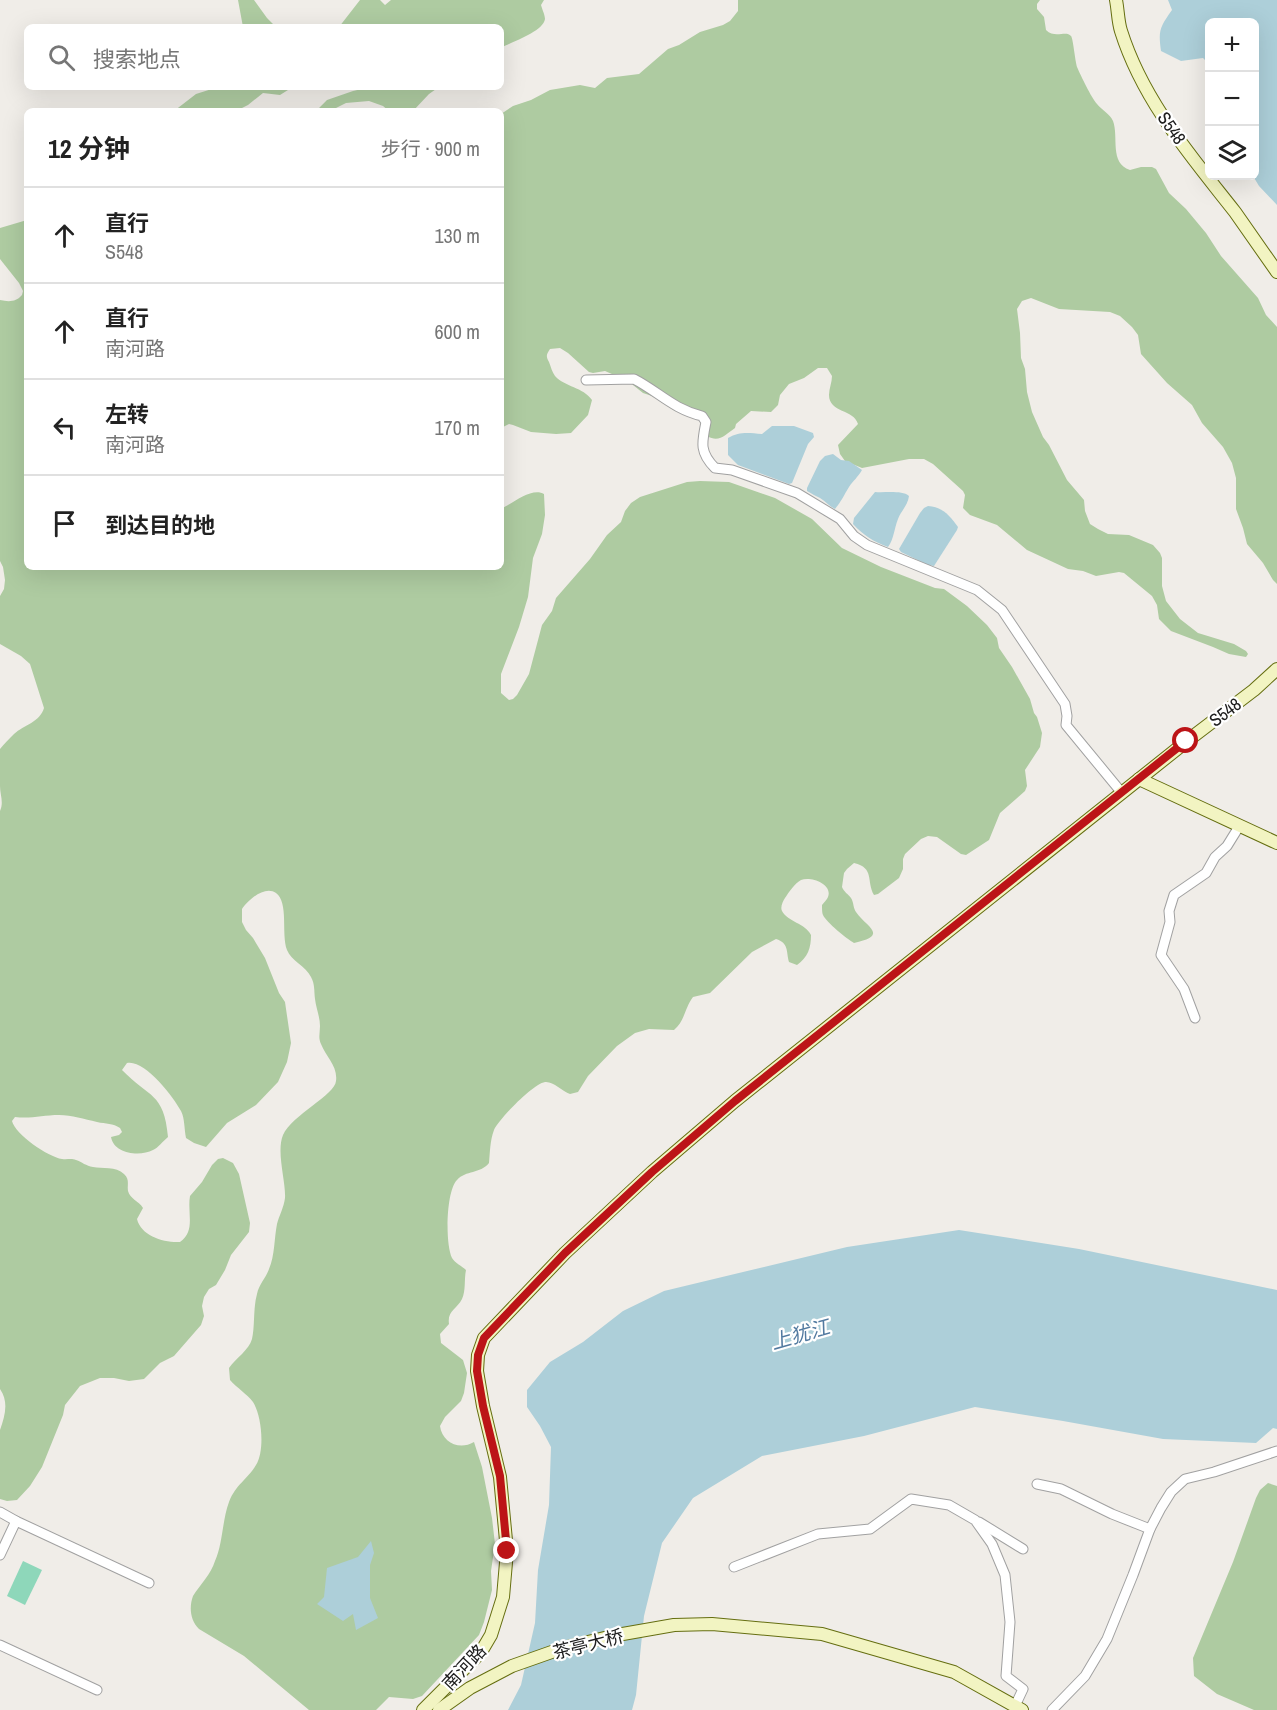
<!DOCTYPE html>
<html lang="zh">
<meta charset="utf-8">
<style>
body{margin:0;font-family:"Archivo Narrow","Noto Sans SC",sans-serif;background:#f2f2f2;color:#222}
.controls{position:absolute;right:18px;top:18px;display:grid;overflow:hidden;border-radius:9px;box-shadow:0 6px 24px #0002}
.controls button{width:54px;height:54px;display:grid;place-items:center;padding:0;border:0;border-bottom:2px solid #e0e0e0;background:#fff;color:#222;font:30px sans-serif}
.stop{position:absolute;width:18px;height:18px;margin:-14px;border:4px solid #bc1417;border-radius:50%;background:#fff}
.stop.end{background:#bc1417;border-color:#fff;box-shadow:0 2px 6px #0008}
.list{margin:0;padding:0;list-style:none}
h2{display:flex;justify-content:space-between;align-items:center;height:78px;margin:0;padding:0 24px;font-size:26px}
h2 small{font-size:20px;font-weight:400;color:#767676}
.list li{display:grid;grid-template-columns:39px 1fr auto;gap:18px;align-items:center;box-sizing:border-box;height:96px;padding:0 24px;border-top:2px solid #e0e0e0}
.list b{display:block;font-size:22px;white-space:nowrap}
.list p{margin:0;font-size:20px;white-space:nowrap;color:#767676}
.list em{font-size:20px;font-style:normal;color:#767676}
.icon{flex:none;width:33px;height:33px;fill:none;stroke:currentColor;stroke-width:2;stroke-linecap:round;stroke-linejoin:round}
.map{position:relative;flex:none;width:1277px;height:1710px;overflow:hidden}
.search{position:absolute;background:#fff;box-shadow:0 6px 24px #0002;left:24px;top:24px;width:480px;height:66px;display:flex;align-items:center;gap:15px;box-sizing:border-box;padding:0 21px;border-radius:9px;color:#767676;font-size:22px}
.panel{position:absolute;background:#fff;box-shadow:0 6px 24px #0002;left:24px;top:108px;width:480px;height:462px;border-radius:9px}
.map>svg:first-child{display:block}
.forest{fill:#aecba1}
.pitch{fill:#8ed7ba}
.water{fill:#adcfd9}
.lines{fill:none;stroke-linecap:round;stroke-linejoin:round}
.street-casing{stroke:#a1a1a1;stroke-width:11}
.secondary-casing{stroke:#656e10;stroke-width:14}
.street{stroke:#fff;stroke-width:9}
.secondary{stroke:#f2f4c2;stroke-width:12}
.route{stroke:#bc1417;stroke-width:8}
.labels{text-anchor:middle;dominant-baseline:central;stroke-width:4.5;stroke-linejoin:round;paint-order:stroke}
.street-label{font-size:18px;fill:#202020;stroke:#fff}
.water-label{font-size:20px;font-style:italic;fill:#527aa0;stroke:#fff}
</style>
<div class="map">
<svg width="1277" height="1710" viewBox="0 0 1277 1710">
<rect width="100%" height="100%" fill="#f0ede8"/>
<g class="forest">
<path d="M238,0H254L267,18L276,27H243Z"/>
<path d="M360,0H380L385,5L391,0H544L541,5C542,9 545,15 545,19C543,32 511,42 501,48V27H339Z"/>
<path d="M738,0H1040L1037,4V9L1044,17L1046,30C1055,39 1066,30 1071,36C1073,38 1075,61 1077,67C1081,76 1091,97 1097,104C1102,110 1110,114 1113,121C1119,137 1109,163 1130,170L1141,167H1152L1156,169L1169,193L1186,209L1206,233L1221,256L1258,298L1266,315L1277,327V584L1273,580L1263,563L1247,544L1243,528L1236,509V478L1232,463L1223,447L1202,423L1192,405L1167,383L1141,354L1138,335L1132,327L1120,316L1110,312L1059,309L1031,298L1022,301L1017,309L1020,333L1021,358L1025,369L1027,392L1032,412L1043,437L1049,445L1067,480L1084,500L1085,511L1090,524L1098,529L1108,534L1129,535L1153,545L1160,553L1162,558V586L1166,601L1180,619L1198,633L1234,644L1246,651L1248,654L1246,657L1229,654L1213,647L1171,631L1159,619L1157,605L1152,596L1124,573L1119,572L1096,576L1083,571L1068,569L1027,550L997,525L970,515L963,508L965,495L963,491L933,464L924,459H909L862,468L845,461L840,454L838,445L858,424C854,409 829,413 829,395C829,389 832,382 832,376L827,368H818L804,378L789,384L780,395L778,405L771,412L751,411L736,424L735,428C725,435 719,443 707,436L700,420L689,412L675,411L652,396L643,393L628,381L605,371L593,373L589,372L568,353L560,348L550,349C546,355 546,356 549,362C551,367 552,372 555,376C565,387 583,387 592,400L588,415L571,433L556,434L531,432L513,425L509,424L501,428V114L513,106L531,100L550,90L580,85L595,88L607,78L639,74L668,49L679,45L700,32L723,25L730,21L738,11Z"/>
<path d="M218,87H301L288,90L280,95L263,93L248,105L240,109L210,111H174L196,94Z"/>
<path d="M371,87H439L429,94L413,111H389L383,106L369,101L346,103L330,111H316L327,100L353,91Z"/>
<path d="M27,220V567H501V509C513,503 532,487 544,494L545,515L542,534L533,558L528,597L519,627L501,674V693L509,700L513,699L517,695L529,674L542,625L552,611L556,598L590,559L607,535L621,522L625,511L631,503L640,497L687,482L700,481L729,482L775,498L812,519L842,548L881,567L935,588L944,589L967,606L987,625L997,638L999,648L1012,667L1030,699L1034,713L1037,717L1042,733L1040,747L1025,770L1027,786L1025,791L1000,813L989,840L966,855L961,854L937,837L928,836L921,839L905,854L903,859V869L899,878L878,894L874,895C866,881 875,868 854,863L847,869L844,873L842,887C844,892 848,894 851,898C854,903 853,908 856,912C866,927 890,935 854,943C847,939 826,922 823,915C822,913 822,907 822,905C824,902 827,900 828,897C833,884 811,876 801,880C795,883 789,892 785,898C783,901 780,907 782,911C788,922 805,923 811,935C811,948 808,957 797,965L789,962C786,951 789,943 776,939L752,952L710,993L693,997C685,1007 685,1021 674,1030L649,1029L635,1033L617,1046L588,1076L578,1092L570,1094C562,1091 553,1081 545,1082C533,1084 499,1119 494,1130C490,1140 490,1153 489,1163C480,1174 466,1170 457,1180C446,1191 445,1244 452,1258C455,1263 462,1266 466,1270C464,1279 466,1291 462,1299C457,1309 447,1311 449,1324L440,1334L441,1343L463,1360L467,1373L464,1393L461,1401L445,1417L440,1426C442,1442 459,1451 474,1442L482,1467L492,1518L495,1544L491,1571L492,1590L484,1622L479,1635L422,1696L413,1699L389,1697L376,1710H309L244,1656L199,1629C190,1620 189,1607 193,1596C200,1585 211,1574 215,1561C223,1543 222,1521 229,1502C236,1484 247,1480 256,1465C265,1451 262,1416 253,1402C247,1394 237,1388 230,1380L229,1368C236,1358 249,1350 252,1339C255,1326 253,1308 257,1294C259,1284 266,1278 269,1269C275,1255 274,1239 277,1224C279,1216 284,1207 285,1198C286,1181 276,1152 283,1135C292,1115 335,1095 336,1081C338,1066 326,1057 321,1044C318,1038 320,1032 320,1026C320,1017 316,1008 315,999C314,991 315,984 311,977C306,966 291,961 287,950C281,933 289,903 276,893C265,885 248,900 242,909V922L246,930L253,938L265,958L279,993L285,1002L291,1043L287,1062L278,1082L256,1105L227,1123L206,1147L194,1143L186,1138C184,1129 185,1119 181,1111C173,1096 144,1059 127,1063L122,1070C149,1098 164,1092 168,1137C163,1141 158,1148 153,1150C140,1157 114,1154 111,1137L119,1135L122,1132L120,1128C113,1123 106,1124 97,1122C84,1119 72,1115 59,1115C43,1115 31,1119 15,1117L12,1121C15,1134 48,1157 62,1159C67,1160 71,1158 76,1160C82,1162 86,1166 93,1167C102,1169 116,1166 124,1174C130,1179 127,1185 128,1191C130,1199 139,1201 143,1208L137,1219C141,1236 164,1243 180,1242C196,1231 187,1213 190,1196L202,1182L212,1165L218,1159L223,1158L233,1163L239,1174L250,1223L249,1232L231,1255L225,1270L216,1285L209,1289L204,1297L202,1306L204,1316L201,1325L174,1356L160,1363L144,1379L129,1381L114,1378H100L80,1386L65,1405L63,1415L42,1467L30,1486L17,1500L7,1501L0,1499V1430C5,1416 9,1402 0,1389V811C4,802 0,795 0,786C0,774 0,761 0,749C4,744 9,739 14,734C24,725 40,722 44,708L30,664L21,656L0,644V596L4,589L5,580L3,567L0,561V300C9,302 16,302 22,295L23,291L19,283L0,259V228Z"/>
<path d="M1268,1483L1277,1486V1710H1254L1217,1694L1194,1676L1193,1658L1233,1562L1256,1498L1260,1490Z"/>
</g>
<path class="pitch" d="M23,1561L42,1570L25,1605L7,1596Z"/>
<g class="water">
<path d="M1168,0H1277V205L1259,186L1253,176H1254V22H1210L1209,64L1203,58L1181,61L1161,51C1158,30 1160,27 1172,10Z"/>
<path d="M772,426H794L813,433L814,437L808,444L792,483L789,484L738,465L728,455V438C740,431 749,433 762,434Z"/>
<path d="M833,454L841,460L849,461L862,470C858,477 853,481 849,487C844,495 841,502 835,509C829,506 825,501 820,498C816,496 812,494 807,491V488L820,461L825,456Z"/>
<path d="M875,492C885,493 902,490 909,496C908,505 901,511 898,519C894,529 894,539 888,547C874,542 863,535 853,524L854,518Z"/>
<path d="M928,506C943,507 950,516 958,527L957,530L934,566L928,565L901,552L899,549L920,513L924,508Z"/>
<path d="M959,1230L1079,1249L1277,1290V1429L1273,1428L1256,1443L1163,1439L1063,1421L975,1407L864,1436L762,1456L693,1498L662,1543L644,1616L636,1695L632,1710H508L521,1685L535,1623L538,1570L549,1505L551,1447L540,1426L527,1407V1390L550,1362L583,1342L623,1311L664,1291L847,1247Z"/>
<path d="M371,1541L374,1553L370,1565V1598L378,1618L356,1630L353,1614L343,1621L317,1604L324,1597L327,1568L358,1557Z"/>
</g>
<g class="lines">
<defs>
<g id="street">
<path d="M586,380L634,379C659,392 673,409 702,416L706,422C702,442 699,452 715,468L732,470L797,493L840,519L854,536L867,545L977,590L1002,610L1065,704L1067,716L1066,725L1122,793"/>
<path d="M1195,1018L1184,989L1161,955L1170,922L1169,911L1174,895L1206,873L1215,857L1227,846L1240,825"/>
<path d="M1037,1484L1061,1489L1112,1514L1150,1529"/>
<path d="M0,1512L16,1521"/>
<path d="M979,1522L1023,1549"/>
<path d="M0,1555L16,1521L149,1583"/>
<path d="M734,1567L818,1534L870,1529L911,1499L949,1505L975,1520L992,1544L1005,1575L1010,1622L1006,1676L1023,1689L1015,1706"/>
<path d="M0,1645L97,1690"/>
<path d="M1052,1710L1085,1676L1107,1639L1133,1575L1150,1529L1161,1508L1171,1492L1185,1479L1214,1472L1277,1451"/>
</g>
<g id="secondary">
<path d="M1116,0C1118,10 1118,22 1121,31C1143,101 1191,156 1235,212C1249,232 1263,252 1277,272"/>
<path d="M1139,779L1277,843"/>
<path d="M423,1710L481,1652L491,1635L503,1597L507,1551L500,1477L483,1406L477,1371L478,1355L484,1338L565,1253L652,1172L735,1101L1187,741L1254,690L1277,669"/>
<path d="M439,1710L470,1688L512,1666L563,1648L617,1635L674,1625L712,1624L822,1634L954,1672L1022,1710"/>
</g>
</defs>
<use href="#street" class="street-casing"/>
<use href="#secondary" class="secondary-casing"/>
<use href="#street" class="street"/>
<use href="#secondary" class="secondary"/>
</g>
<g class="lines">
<path class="route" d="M507,1551L500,1476L483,1406L477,1371L478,1355L484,1338L565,1253L652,1172L735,1101L1186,741"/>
</g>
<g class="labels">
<g class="street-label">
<text transform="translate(1172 128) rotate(55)">S548</text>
<text transform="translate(1225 712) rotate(-37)">S548</text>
<text transform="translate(588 1644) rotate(-14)">茶亭大桥</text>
<text transform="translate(464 1667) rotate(-47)">南河路</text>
</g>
<g class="water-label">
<text transform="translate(800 1334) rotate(-16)">上犹江</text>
</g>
</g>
</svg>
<div class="controls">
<button>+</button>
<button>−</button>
<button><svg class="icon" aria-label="layers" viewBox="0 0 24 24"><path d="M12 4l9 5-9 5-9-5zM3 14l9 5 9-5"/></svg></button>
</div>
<div class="stop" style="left:1186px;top:741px"></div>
<div class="stop end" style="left:507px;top:1551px"></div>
<div class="search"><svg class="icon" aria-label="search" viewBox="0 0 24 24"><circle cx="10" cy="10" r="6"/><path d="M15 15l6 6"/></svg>搜索地点</div>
<section class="panel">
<h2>12 分钟<small>步行 · 900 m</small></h2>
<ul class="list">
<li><svg class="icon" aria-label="ahead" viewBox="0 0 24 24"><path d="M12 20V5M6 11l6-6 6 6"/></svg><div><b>直行</b><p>S548</p></div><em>130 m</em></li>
<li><svg class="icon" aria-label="ahead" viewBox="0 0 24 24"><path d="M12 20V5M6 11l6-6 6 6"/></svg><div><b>直行</b><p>南河路</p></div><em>600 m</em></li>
<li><svg class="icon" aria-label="left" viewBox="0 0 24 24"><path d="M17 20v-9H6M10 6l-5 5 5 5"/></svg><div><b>左转</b><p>南河路</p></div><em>170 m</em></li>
<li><svg class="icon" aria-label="arrive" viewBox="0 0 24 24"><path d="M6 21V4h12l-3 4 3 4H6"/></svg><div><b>到达目的地</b></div></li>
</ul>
</section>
</div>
